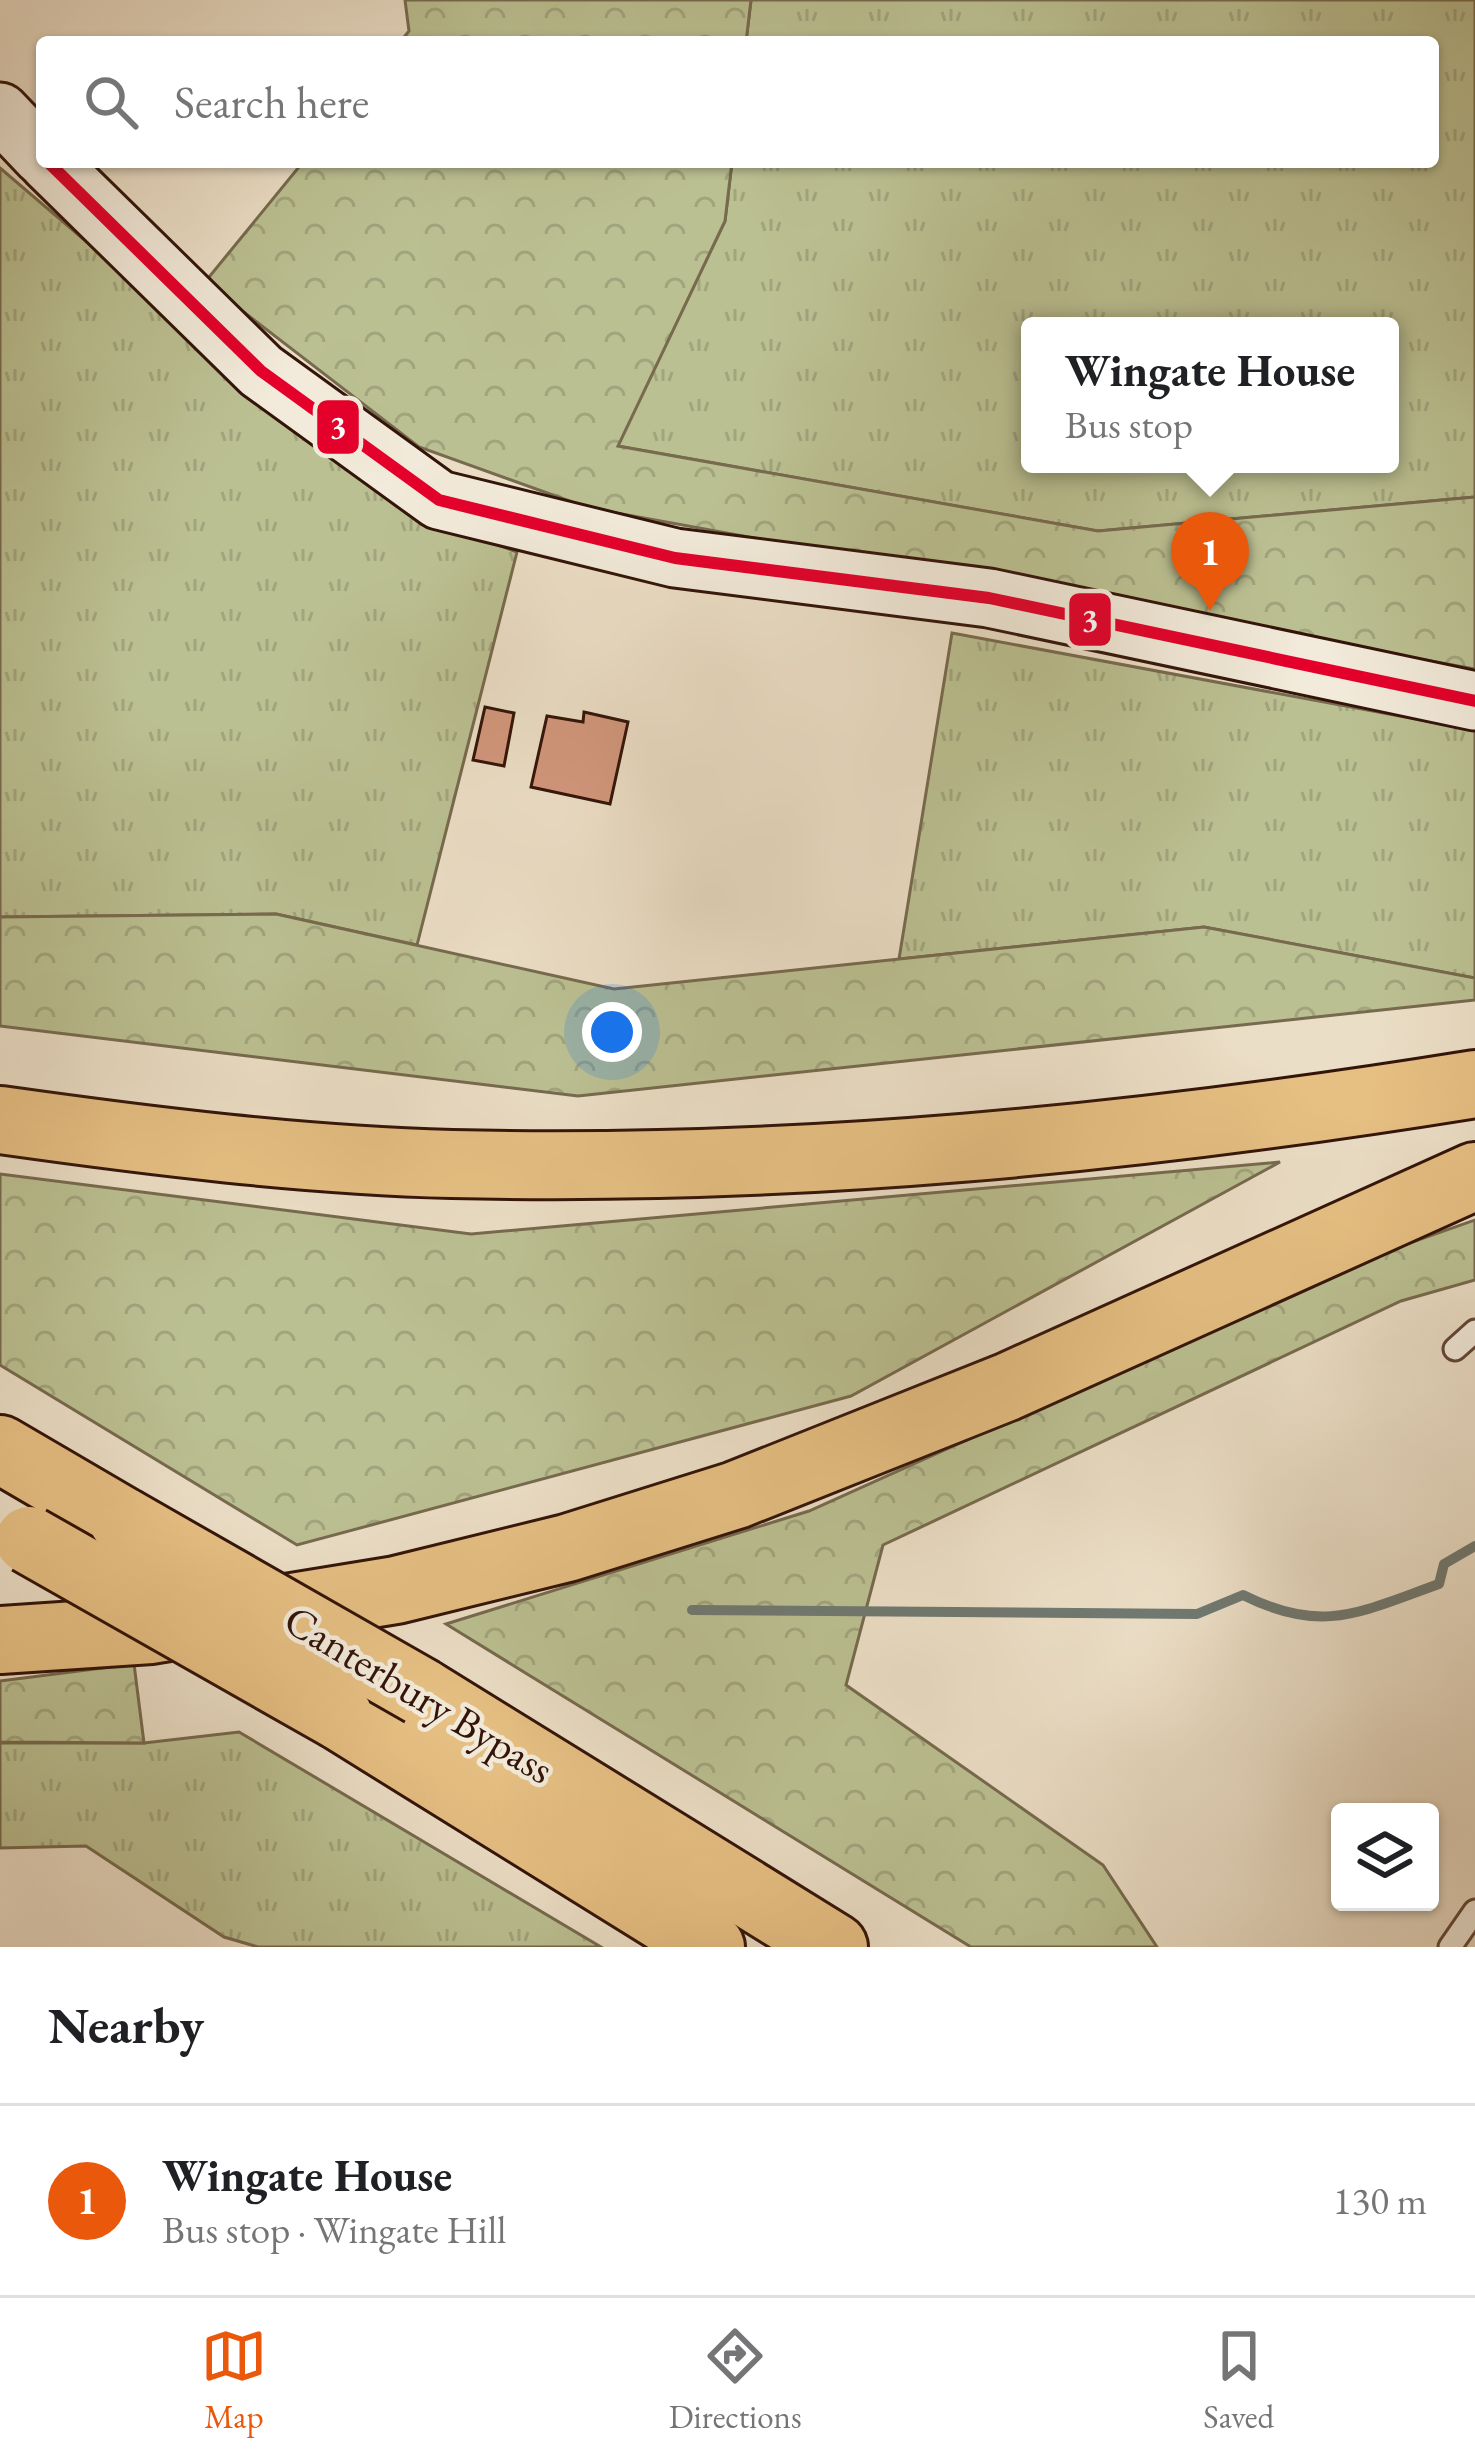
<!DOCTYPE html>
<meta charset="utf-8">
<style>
body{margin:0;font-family:"EB Garamond",serif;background:#f2f2f2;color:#202124}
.controls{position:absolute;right:36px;bottom:36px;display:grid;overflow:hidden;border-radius:12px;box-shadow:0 3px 9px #0004}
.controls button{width:108px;height:108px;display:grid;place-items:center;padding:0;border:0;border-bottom:3px solid #e0e0e0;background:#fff;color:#202124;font:60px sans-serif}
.you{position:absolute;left:612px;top:1032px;width:42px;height:42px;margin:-30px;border:9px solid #fff;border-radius:50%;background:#1a73e8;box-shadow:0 0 0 18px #1a73e833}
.badge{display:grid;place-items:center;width:78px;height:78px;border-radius:50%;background:#ea580c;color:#fff;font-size:39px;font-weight:700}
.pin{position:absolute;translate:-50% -99px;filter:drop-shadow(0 3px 6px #0008)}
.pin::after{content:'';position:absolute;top:63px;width:42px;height:36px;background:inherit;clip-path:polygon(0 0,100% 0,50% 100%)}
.popup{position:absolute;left:1021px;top:317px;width:378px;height:156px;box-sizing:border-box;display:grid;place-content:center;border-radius:12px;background:#fff;filter:drop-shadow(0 3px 9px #0005);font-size:39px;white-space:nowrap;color:#757577}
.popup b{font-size:45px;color:#202124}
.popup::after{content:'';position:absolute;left:50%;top:100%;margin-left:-24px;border:24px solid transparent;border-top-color:#fff}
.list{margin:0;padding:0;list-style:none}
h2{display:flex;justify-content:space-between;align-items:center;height:156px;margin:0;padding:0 48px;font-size:51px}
h2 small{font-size:39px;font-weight:400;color:#757577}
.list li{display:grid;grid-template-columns:78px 1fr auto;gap:36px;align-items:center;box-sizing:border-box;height:192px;padding:0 48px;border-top:3px solid #e0e0e0}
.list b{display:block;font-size:45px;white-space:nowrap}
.list p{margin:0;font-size:39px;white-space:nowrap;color:#757577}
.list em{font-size:39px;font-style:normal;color:#757577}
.icon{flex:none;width:66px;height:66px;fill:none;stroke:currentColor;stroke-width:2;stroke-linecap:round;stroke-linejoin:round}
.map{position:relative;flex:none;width:1475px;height:1947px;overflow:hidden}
.search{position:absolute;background:#fff;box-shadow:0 3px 9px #0004;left:36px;right:36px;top:36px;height:132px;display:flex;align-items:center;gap:30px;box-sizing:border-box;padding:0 42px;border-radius:12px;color:#757577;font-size:45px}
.sheet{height:348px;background:#fff}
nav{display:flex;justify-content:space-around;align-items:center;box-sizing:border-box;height:168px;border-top:3px solid #e0e0e0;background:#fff;font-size:33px;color:#757577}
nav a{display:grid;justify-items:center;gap:6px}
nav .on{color:#ea580c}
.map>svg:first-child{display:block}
.grass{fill:url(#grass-tufts);stroke:#776a4e;stroke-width:3;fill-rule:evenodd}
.forest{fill:url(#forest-crowns);stroke:#776a4e;stroke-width:3}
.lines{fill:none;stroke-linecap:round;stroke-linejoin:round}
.stream{stroke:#707971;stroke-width:10}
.building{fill:#d2977d;stroke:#331409;stroke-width:3}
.lane-casing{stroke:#614638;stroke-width:27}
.secondary-casing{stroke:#331409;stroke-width:63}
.highway-casing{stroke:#331409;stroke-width:72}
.lane{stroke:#f2eada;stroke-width:21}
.secondary{stroke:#f2eada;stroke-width:57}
.highway{stroke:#e6bf83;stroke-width:66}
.highway-bridge-casing{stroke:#331409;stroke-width:72;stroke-linecap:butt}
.highway-bridge{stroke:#e6bf83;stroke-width:66}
.bus-1-casing{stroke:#f2eada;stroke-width:21}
.bus-1{stroke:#e4002b;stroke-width:12}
.labels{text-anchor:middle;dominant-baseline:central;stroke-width:9;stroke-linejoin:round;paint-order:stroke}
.street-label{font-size:42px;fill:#331409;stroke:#f2eada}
.line-badge{stroke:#f2eada;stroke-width:4.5}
.badge-label{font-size:33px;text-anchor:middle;font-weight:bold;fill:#fff}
</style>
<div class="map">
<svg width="1475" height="1947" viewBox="0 0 1475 1947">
<defs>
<pattern id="grass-tufts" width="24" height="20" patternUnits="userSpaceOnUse" patternTransform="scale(3)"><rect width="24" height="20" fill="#bbc092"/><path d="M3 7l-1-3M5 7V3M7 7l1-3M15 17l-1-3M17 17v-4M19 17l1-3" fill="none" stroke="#a1a47d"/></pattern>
<pattern id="forest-crowns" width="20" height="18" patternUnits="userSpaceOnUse" patternTransform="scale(3)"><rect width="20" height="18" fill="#bbc092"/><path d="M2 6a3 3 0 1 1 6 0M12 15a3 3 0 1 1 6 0" fill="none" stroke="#a1a47d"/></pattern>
</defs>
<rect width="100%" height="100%" fill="#ebdec6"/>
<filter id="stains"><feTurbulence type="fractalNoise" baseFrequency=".00167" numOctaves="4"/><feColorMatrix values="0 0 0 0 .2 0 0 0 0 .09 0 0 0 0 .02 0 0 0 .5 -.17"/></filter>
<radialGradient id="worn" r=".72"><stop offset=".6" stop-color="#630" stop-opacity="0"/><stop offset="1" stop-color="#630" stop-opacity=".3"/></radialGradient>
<g class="grass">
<path d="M751,0H1475V497L1098,531L617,446L725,221L732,162H1433V42H746ZM1030,326H1390V464H1030Z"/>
<path d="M0,168L396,506L517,552L417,945L276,914L0,917Z"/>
<path d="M952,633L1475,730V978L1204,927L899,959Z"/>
<path d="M239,1732L601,1947H258L224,1937L86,1846L0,1848V1743H144Z"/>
</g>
<g class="forest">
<path d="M405,0H751L746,42H400L409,31Z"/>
<path d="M303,162H732L725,221L618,446L1098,531L1475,497V669L589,508L419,447L205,282Z"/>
<path d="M276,914L614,989L1204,927L1475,978V1000L578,1096L0,1026V917Z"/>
<path d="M1280,1162L851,1396L297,1545L0,1365V1174L471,1234Z"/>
<path d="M1475,1220V1280L1401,1301L883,1545L846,1685L1103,1865L1157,1947H971L446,1624L809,1511L1384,1252Z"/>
<path d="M134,1664L144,1743L0,1742V1681Z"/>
</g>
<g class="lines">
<path class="stream" d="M692,1610L1197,1614L1243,1595C1323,1635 1360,1612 1439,1584L1444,1564L1475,1546"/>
</g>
<g class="building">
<path d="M485,707L514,713L504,766L473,760Z"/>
<path d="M584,712L628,722L610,804L531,787L547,716L583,722Z"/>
</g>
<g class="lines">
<defs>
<g id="lane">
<path d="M1455,1349L1475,1331"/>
<path d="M1450,1947L1475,1911"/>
</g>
<g id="secondary">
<path d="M0,112L42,156"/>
<path d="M48,162L261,371L439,500L675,558L989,598L1475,701"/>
</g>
<g id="highway">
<path d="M0,1120C149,1141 302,1160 452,1164C798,1172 1134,1139 1475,1084"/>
<path d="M0,1449L123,1521"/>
<path d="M0,1640L151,1630L396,1590L567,1548L736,1495L1007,1387L1475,1176"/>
<path d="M422,1692L834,1947"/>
<path d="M339,1716L711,1947"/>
</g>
</defs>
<use href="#lane" class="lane-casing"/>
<use href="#secondary" class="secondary-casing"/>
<use href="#highway" class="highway-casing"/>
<use href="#lane" class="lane"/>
<use href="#secondary" class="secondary"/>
<use href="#highway" class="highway"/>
<defs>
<g id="highway-bridge">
<path d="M123,1521L422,1692"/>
<path d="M29,1540L339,1716"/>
</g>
</defs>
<use href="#highway-bridge" class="highway-bridge-casing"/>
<use href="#highway-bridge" class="highway-bridge"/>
<defs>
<path id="bus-1" d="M48,162L261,371L439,500L675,558L989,598L1475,701"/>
</defs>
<use href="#bus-1" class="bus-1-casing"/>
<use href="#bus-1" class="bus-1"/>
</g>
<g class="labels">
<g class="street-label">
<text transform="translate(419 1694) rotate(31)">Canterbury Bypass</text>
</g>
</g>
<g class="line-badge">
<rect x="315" y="398" width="46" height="58" rx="12" fill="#e4002b"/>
<rect x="1067" y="591" width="46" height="57" rx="12" fill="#e4002b"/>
</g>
<g class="badge-label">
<text x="338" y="438">3</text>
<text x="1090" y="631">3</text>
</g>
<rect width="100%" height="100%" filter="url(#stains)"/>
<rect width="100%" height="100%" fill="url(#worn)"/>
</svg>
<div class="controls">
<button><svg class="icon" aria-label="layers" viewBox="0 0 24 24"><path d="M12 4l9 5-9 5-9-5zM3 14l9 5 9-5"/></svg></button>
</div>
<div class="you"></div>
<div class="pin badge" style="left:1210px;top:611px">1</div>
<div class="popup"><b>Wingate House</b>Bus stop</div>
<div class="search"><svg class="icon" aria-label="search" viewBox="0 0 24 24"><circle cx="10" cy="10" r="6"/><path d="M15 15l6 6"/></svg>Search here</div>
</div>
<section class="sheet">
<h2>Nearby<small></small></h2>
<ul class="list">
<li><span class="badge">1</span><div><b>Wingate House</b><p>Bus stop · Wingate Hill</p></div><em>130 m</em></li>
</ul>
</section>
<nav>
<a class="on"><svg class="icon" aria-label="map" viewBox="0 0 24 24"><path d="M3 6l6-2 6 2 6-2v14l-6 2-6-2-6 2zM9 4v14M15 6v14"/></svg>Map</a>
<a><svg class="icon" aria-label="directions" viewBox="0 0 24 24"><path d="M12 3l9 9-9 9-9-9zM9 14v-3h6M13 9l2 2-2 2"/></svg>Directions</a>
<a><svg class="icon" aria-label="saved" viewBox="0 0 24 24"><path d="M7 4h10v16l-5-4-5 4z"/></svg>Saved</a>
</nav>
